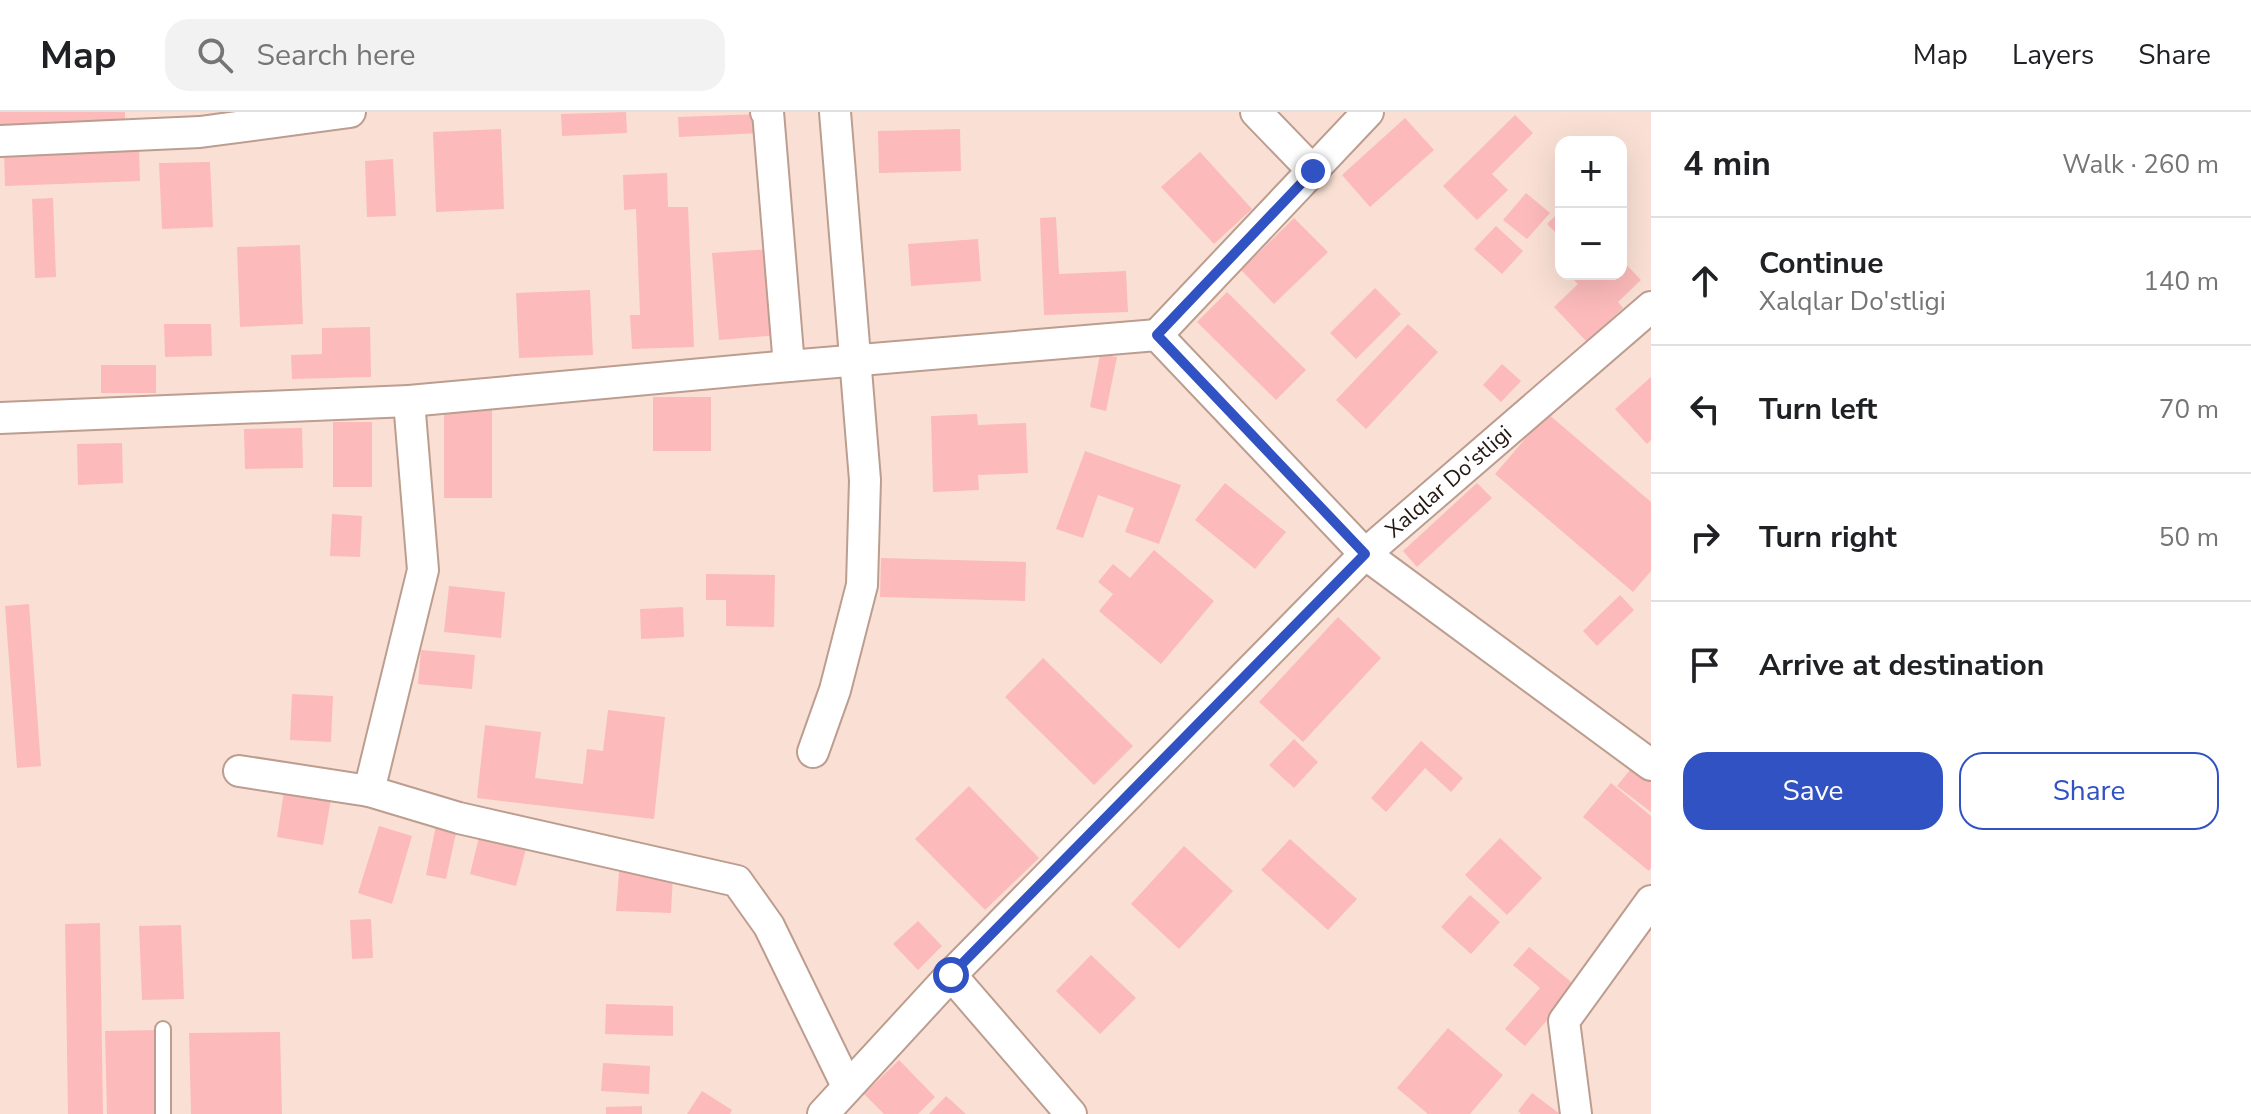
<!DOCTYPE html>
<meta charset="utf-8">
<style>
body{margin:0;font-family:"Nunito Sans",sans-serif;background:#f2f2f2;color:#202124}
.controls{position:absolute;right:24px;top:24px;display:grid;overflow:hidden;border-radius:16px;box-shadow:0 8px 32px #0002}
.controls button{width:72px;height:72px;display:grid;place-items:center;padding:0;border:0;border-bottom:2px solid #e0e0e0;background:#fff;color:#202124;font:40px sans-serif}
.stop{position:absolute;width:24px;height:24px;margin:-18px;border:6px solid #3152c2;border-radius:50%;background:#fff}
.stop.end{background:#3152c2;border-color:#fff;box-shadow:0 2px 8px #0008}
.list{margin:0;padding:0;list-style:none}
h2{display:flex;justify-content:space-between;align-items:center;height:104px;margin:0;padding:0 32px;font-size:34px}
h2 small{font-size:26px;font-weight:400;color:#757577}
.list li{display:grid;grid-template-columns:52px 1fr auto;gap:24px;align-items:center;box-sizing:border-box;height:128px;padding:0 32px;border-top:2px solid #e0e0e0}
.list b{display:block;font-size:30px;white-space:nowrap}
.list p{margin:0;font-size:26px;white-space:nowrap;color:#757577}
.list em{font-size:26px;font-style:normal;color:#757577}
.actions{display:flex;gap:16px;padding:24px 32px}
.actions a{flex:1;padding:18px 0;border:2px solid #3152c2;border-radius:24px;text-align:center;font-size:28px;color:#3152c2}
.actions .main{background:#3152c2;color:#fff}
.icon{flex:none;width:44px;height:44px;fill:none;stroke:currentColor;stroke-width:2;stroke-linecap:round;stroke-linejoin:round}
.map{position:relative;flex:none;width:1651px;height:1002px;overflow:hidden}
header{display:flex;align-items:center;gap:48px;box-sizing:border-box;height:112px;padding:0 40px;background:#fff;border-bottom:2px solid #e0e0e0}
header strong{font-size:38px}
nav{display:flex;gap:44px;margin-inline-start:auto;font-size:28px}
.search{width:560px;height:72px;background:#f2f2f2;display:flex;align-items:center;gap:20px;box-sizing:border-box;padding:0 28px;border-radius:24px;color:#757577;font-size:30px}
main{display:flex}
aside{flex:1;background:#fff}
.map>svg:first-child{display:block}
.building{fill:#fcbaba}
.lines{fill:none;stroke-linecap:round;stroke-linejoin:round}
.lane-casing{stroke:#bc9d8f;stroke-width:18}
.street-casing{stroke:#bc9d8f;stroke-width:34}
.lane{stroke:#fff;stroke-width:14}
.street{stroke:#fff;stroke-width:30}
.route{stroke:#3152c2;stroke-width:10}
.labels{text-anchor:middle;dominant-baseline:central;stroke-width:7;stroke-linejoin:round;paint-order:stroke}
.street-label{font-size:22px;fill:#231712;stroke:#fae0d4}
</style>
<header>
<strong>Map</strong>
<div class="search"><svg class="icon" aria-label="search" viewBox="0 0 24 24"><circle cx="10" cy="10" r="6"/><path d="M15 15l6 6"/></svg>Search here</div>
<nav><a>Map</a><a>Layers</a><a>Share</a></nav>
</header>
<main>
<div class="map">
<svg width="1651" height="1002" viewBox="0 0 1651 1002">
<rect width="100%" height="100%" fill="#fae0d4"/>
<g class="building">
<path d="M0,0H125V17L0,22Z"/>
<path d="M626,0L627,21L562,24L561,2Z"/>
<path d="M761,2L762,21L679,25L678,5Z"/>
<path d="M1515,3L1533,21L1492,62L1508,78L1477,108L1443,74Z"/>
<path d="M1405,6L1434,38L1370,95L1342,63Z"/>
<path d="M501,17L504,97L436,100L433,20Z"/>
<path d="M960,17L961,59L879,61L878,19Z"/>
<path d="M139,36L140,69L5,74L4,42Z"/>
<path d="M1200,40L1252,97L1214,132L1161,75Z"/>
<path d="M393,47L396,104L367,105L365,49Z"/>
<path d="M210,50L213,115L162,117L159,51Z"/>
<path d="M667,61L668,95H688L694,235L632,237L630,203H640L636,97L624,98L623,63Z"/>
<path d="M1526,81L1550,101L1527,127L1503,108Z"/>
<path d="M53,86L56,165L35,166L32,87Z"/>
<path d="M1561,98V126L1547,112Z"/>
<path d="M1056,105L1059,162L1126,159L1128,200L1044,203L1040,106Z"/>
<path d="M1294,106L1328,140L1274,192L1241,158Z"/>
<path d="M1496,114L1523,139L1502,162L1474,137Z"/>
<path d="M978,127L981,169L911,174L908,132Z"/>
<path d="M300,133L303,212L240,215L237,135Z"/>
<path d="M773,137L780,223L719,228L712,141Z"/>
<path d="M1621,147L1641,168L1618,190L1623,196L1587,230L1554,195L1578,172L1568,162H1621Z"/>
<path d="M1375,176L1401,202L1356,247L1330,221Z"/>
<path d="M590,178L593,243L519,246L516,181Z"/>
<path d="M1227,180L1306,258L1276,288L1197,210Z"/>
<path d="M164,212H211L212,244L165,245Z"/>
<path d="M1408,212L1438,240L1366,317L1336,288Z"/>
<path d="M370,215L371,265L292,267L291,243L322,242V216Z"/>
<path d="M1100,242L1117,245L1106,299L1090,295Z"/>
<path d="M1502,252L1521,269L1501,290L1483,273Z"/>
<rect x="101" y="253" width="55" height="28"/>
<path d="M1651,265V328L1647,332L1615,297Z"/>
<rect x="653" y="285" width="58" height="54"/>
<rect x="444" y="294" width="48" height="92"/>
<path d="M1547,301L1651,390V459L1633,480L1495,362Z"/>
<path d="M977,302L978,313L1026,311L1028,361L978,363L979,378L933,380L931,304Z"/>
<rect x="333" y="310" width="39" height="65"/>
<path d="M302,316L303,356L245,357L244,317Z"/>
<path d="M122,331L123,371L78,373L77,332Z"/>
<path d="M1085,339L1181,373L1159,432L1125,420L1134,396L1098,383L1083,426L1056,417Z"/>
<path d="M1225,371L1286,420L1255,457L1195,408Z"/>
<path d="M1477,371L1492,386L1417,455L1403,439Z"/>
<path d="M332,402L362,404L360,445L330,444Z"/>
<path d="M1154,438L1214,489L1161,552L1099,499L1113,482L1098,470L1113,452L1130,466Z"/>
<path d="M881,446L1026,450L1025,489L880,485Z"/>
<path d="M706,462L775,463L774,515L726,514V488H706Z"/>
<path d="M449,474L505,480L501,526L444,520Z"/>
<path d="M1620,483L1634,498L1597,534L1583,519Z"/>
<path d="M29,492L41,654L17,656L5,494Z"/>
<path d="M683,495L684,525L641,527L640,497Z"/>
<path d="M1338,505L1381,546L1303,630L1259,590Z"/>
<path d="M421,538L475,543L472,577L418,572Z"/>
<path d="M1043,546L1133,634L1094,673L1005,585Z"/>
<path d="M292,582L333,584L331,630L290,628Z"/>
<path d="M608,598L665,605L654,707L477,686L485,613L541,620L535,666L583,672L587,637L603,639Z"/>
<path d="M1294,627L1318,650L1294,676L1269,653Z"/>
<path d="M1421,629L1463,666L1451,680L1425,656L1386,700L1371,686Z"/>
<path d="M1634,653L1651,667V700L1617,674Z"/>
<path d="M1611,671L1651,704V756L1649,759L1583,705Z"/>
<path d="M969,674L1039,746L985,798L915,727Z"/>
<path d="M284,679L331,687L323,733L277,725Z"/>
<path d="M437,708L458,712L446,767L426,763Z"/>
<path d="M379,714L412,724L392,792L358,781Z"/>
<path d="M480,721L527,733L516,774L470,762Z"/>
<path d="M1500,726L1542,766L1507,803L1465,763Z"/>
<path d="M1290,727L1357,787L1328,818L1261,758Z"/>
<path d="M1184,734L1233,779L1179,837L1131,792Z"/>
<path d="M619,760L673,763L671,801L616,799Z"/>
<path d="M1470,783L1500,810L1471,842L1441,815Z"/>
<path d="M371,807L373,846L352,847L350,808Z"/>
<path d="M918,809L942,834L918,858L893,832Z"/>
<path d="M100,811L103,1002H68L65,812Z"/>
<path d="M181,813L184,887L142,888L139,814Z"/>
<path d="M1529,835L1576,874L1525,934L1505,917L1540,876L1513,853Z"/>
<path d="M1091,843L1136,886L1100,922L1056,879Z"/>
<path d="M606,892L673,894V924L605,922Z"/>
<path d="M1448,916L1503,963L1470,1002H1428L1397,976Z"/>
<path d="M157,918L159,1002H107L105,919Z"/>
<path d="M280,920L282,1002H191L189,921Z"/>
<path d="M899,948L935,985L918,1002H884L864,982Z"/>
<path d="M603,951L650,954L649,982L601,979Z"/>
<path d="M702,979L732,998L730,1002H687Z"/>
<path d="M1532,981L1560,1002H1521L1518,999Z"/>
<path d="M946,984L966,1002H929Z"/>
<path d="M642,994V1002H606V995Z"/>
</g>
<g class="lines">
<defs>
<path id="lane" d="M163,917V1002"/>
<g id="street">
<path d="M766,0H768L789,254"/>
<path d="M1256,0L1313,59"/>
<path d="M0,29L200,20L350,0"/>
<path d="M1157,223L1368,0"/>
<path d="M0,306L409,289L789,254L1157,223L1365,442L1651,653"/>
<path d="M813,640L835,578L862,473L865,368L835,0"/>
<path d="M239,659L369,679L459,706L737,769L769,814L847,974"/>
<path d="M369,679L423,458L409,289"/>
<path d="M951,863L1071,1002"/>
<path id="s1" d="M823,1002L951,863L1365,442L1651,195"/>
<path d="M1576,1002L1564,909L1651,789"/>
</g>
</defs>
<use href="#lane" class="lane-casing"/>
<use href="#street" class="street-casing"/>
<use href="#lane" class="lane"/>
<use href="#street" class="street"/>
</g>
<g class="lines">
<path class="route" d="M951,863L1365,442L1157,223L1313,59"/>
</g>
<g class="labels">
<g class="street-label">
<text stroke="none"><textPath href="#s1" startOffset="890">Xalqlar Do'stligi</textPath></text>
</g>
</g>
</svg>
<div class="controls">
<button>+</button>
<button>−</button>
</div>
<div class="stop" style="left:951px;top:863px"></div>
<div class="stop end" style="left:1313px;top:59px"></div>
</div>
<aside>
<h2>4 min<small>Walk · 260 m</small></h2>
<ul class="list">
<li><svg class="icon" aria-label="ahead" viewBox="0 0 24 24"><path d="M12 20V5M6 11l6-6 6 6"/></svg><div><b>Continue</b><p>Xalqlar Do'stligi</p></div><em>140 m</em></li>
<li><svg class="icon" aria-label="left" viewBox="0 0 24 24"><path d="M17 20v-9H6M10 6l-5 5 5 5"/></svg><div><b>Turn left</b></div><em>70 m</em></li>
<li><svg class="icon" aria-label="right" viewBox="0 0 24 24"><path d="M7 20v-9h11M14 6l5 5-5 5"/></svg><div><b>Turn right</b></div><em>50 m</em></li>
<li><svg class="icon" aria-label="arrive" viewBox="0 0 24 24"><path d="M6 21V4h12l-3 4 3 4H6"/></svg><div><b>Arrive at destination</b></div></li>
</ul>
<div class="actions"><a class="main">Save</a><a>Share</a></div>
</aside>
</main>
